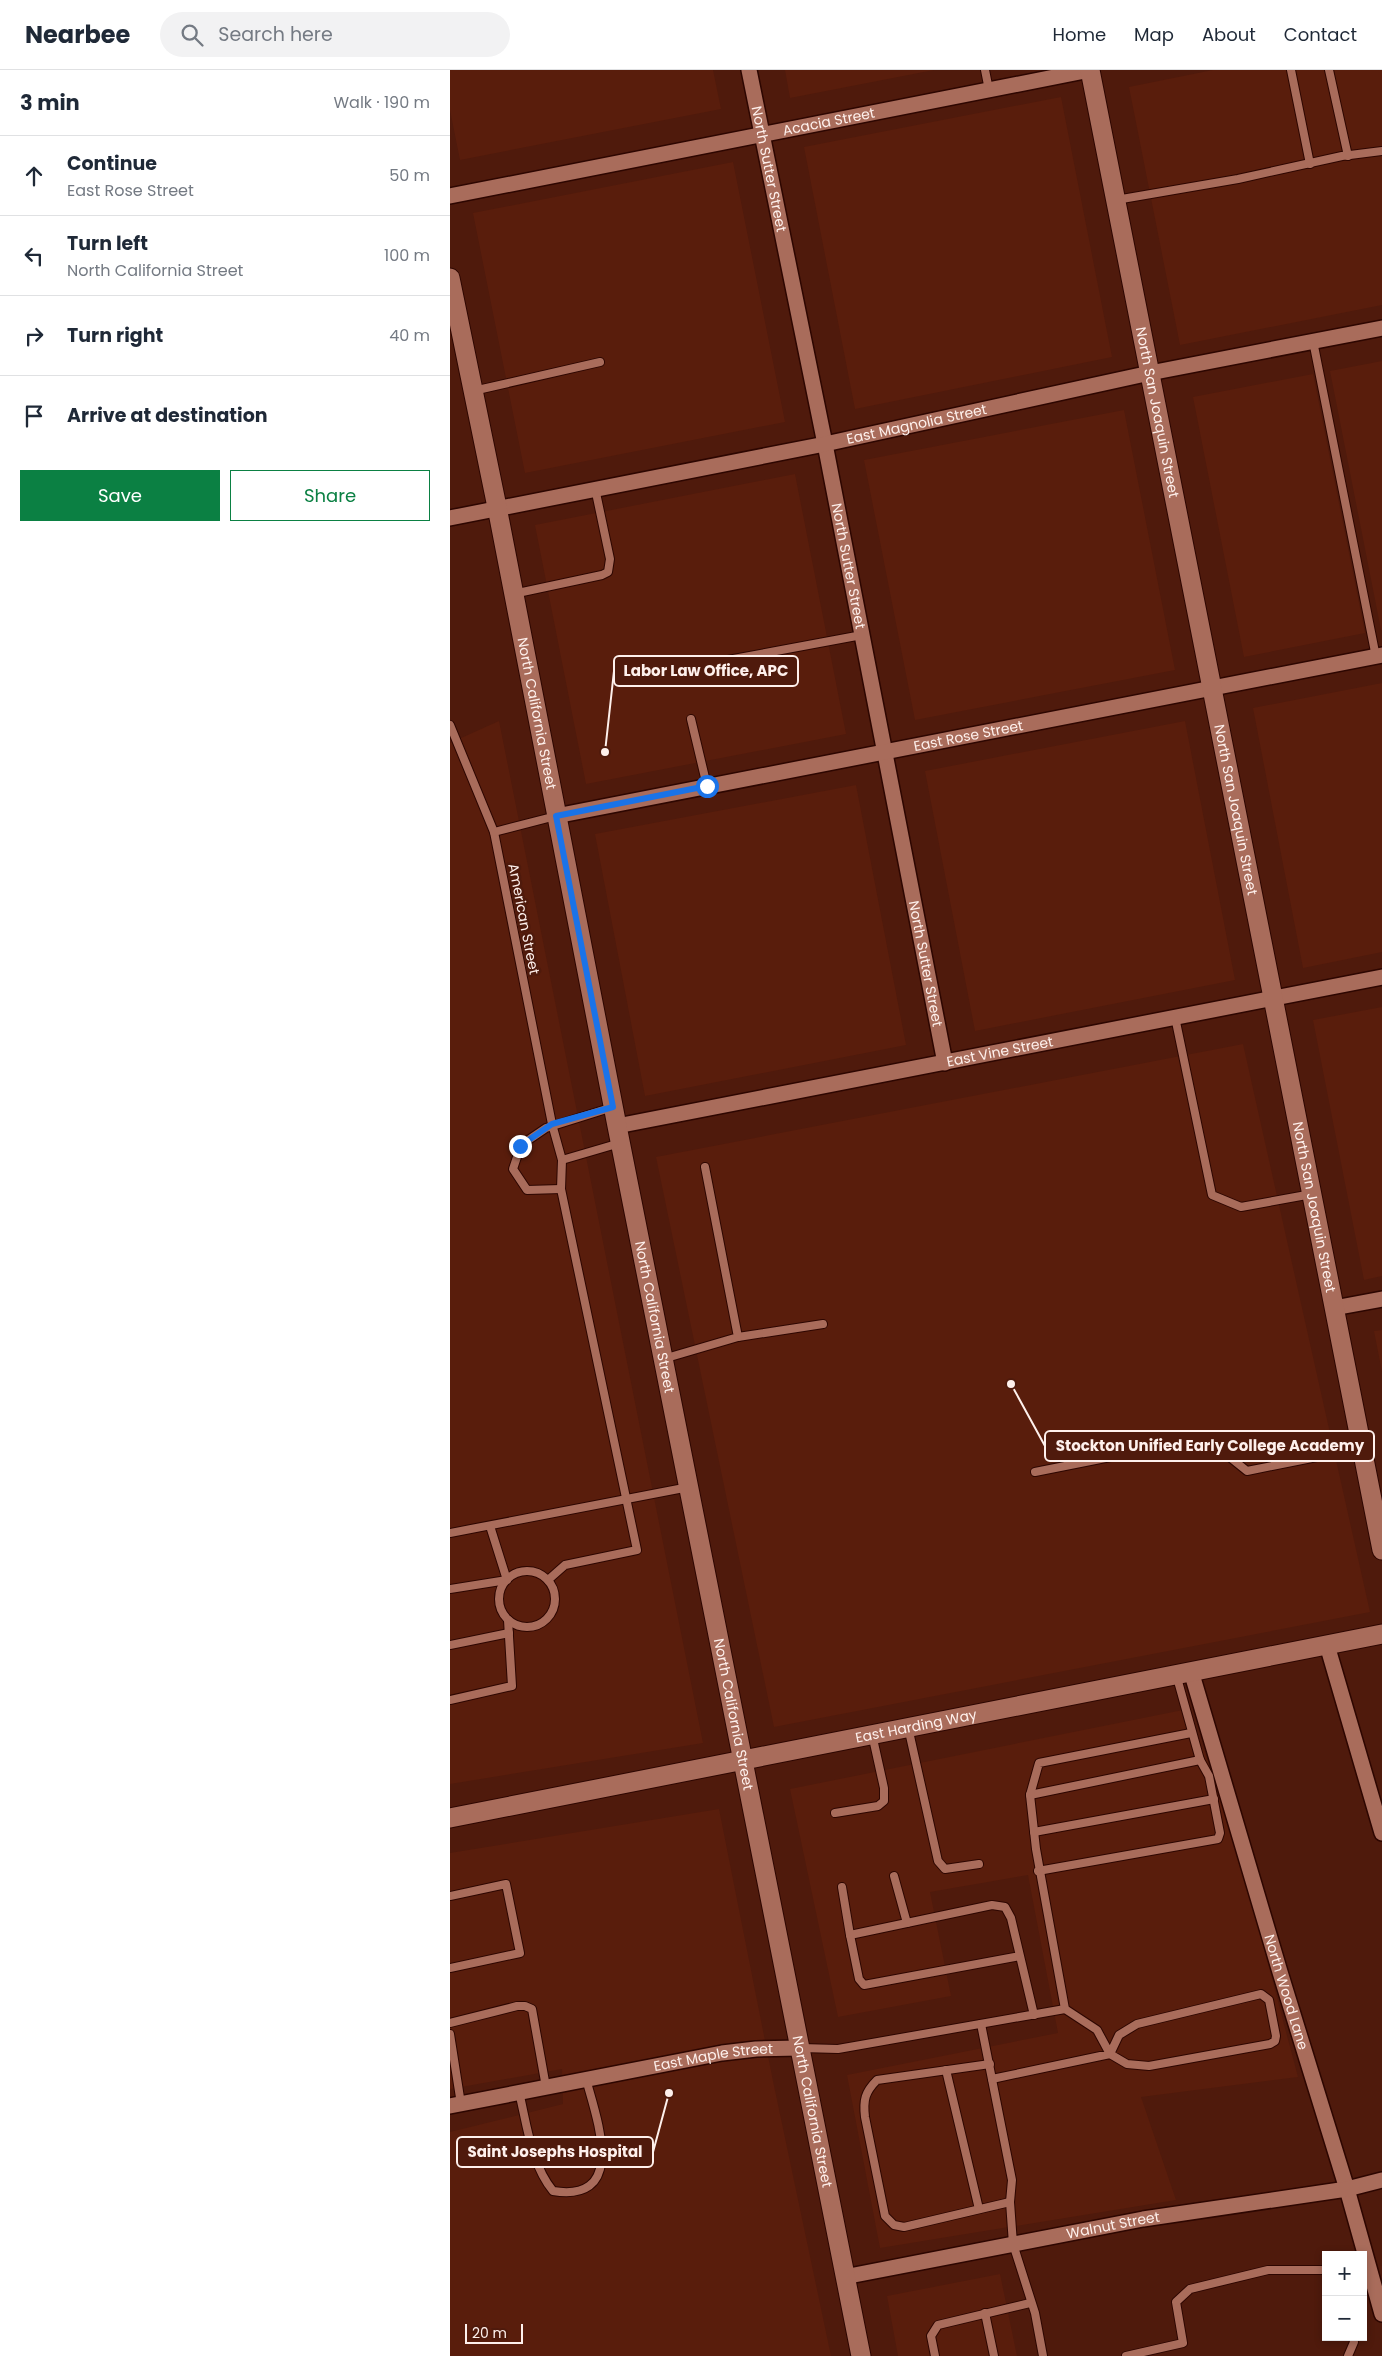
<!DOCTYPE html>
<meta charset="utf-8">
<style>
body{margin:0;font-family:Poppins,sans-serif;background:#f2f2f3;color:#1f2937}
.controls{position:absolute;right:15px;bottom:15px;display:grid;overflow:hidden;border-radius:0px;box-shadow:0 2px 8px #0003}
.controls button{width:45px;height:45px;display:grid;place-items:center;padding:0;border:0;border-bottom:1px solid #e0e1e3;background:#fff;color:#1f2937;font:25px sans-serif}
.scale{position:absolute;left:15px;bottom:12px;width:58px;box-sizing:border-box;padding-left:5px;border:2px solid #fef0ec;border-top:0;font-size:14px;line-height:18px;white-space:nowrap;color:#fef0ec;-webkit-text-stroke:4px #4f1a0c;paint-order:stroke}
.stop{position:absolute;width:15px;height:15px;margin:-11px;border:4px solid #1a73e8;border-radius:50%;background:#fff}
.stop.end{background:#1a73e8;border-color:#fff;box-shadow:0 1px 5px #0008}
.list{margin:0;padding:0;list-style:none}
h2{display:flex;justify-content:space-between;align-items:center;height:65px;margin:0;padding:0 20px;font-size:21px}
h2 small{font-size:16px;font-weight:400;color:#747a83}
.list li{display:grid;grid-template-columns:32px 1fr auto;gap:15px;align-items:center;box-sizing:border-box;height:80px;padding:0 20px;border-top:1px solid #e0e1e3}
.list b{display:block;font-size:19px;white-space:nowrap}
.list p{margin:0;font-size:16px;white-space:nowrap;color:#747a83}
.list em{font-size:16px;font-style:normal;color:#747a83}
.actions{display:flex;gap:10px;padding:15px 20px}
.actions a{flex:1;padding:11px 0;border:1px solid #0b8043;border-radius:0px;text-align:center;font-size:18px;color:#0b8043}
.actions .main{background:#0b8043;color:#fff}
.icon{flex:none;width:28px;height:28px;fill:none;stroke:currentColor;stroke-width:2;stroke-linecap:round;stroke-linejoin:round}
.map{position:relative;flex:none;width:932px;height:2286px;overflow:hidden}
header{display:flex;align-items:center;gap:30px;box-sizing:border-box;height:70px;padding:0 25px;background:#fff;border-bottom:1px solid #e0e1e3}
header strong{font-size:24px}
nav{display:flex;gap:28px;margin-inline-start:auto;font-size:18px}
.search{width:350px;height:45px;background:#f2f2f3;display:flex;align-items:center;gap:12px;box-sizing:border-box;padding:0 18px;border-radius:28px;color:#747a83;font-size:19px}
main{display:flex}
aside{flex:1;background:#fff}
.map>svg:first-child{display:block}
.built{fill:#591d0c}
.lines{fill:none;stroke-linecap:round;stroke-linejoin:round}
.service-casing{stroke:#2d0600;stroke-width:10}
.minor-casing{stroke:#2d0600;stroke-width:18}
.tertiary-casing{stroke:#2d0600;stroke-width:21}
.service{stroke:#a96c5b;stroke-width:8}
.minor{stroke:#a96c5b;stroke-width:15}
.tertiary{stroke:#a96c5b;stroke-width:19}
.route{stroke:#1a73e8;stroke-width:6}
.labels{text-anchor:middle;dominant-baseline:central;stroke-width:5;stroke-linejoin:round;paint-order:stroke}
.street-label{font-size:14px;fill:#fef0ec;stroke:#4f1a0c}
.leader{fill:none;stroke:#fef0ec;stroke-width:2}
.callout-dot{fill:#fef0ec;stroke:#4f1a0c;stroke-width:2}
.callout{fill:#4f1a0c;stroke:#fef0ec;stroke-width:2}
.callout-label{font-size:15px;text-anchor:middle;font-weight:bold;fill:#fef0ec}
</style>
<header>
<strong>Nearbee</strong>
<div class="search"><svg class="icon" aria-label="search" viewBox="0 0 24 24"><circle cx="10" cy="10" r="6"/><path d="M15 15l6 6"/></svg>Search here</div>
<nav><a>Home</a><a>Map</a><a>About</a><a>Contact</a></nav>
</header>
<main>
<aside>
<h2>3 min<small>Walk · 190 m</small></h2>
<ul class="list">
<li><svg class="icon" aria-label="ahead" viewBox="0 0 24 24"><path d="M12 20V5M6 11l6-6 6 6"/></svg><div><b>Continue</b><p>East Rose Street</p></div><em>50 m</em></li>
<li><svg class="icon" aria-label="left" viewBox="0 0 24 24"><path d="M17 20v-9H6M10 6l-5 5 5 5"/></svg><div><b>Turn left</b><p>North California Street</p></div><em>100 m</em></li>
<li><svg class="icon" aria-label="right" viewBox="0 0 24 24"><path d="M7 20v-9h11M14 6l5 5-5 5"/></svg><div><b>Turn right</b></div><em>40 m</em></li>
<li><svg class="icon" aria-label="arrive" viewBox="0 0 24 24"><path d="M6 21V4h12l-3 4 3 4H6"/></svg><div><b>Arrive at destination</b></div></li>
</ul>
<div class="actions"><a class="main">Save</a><a>Share</a></div>
</aside>
<div class="map">
<svg width="932" height="2286" viewBox="0 0 932 2286">
<rect width="100%" height="100%" fill="#4f1a0c"/>
<g class="built">
<path d="M0,0H263L271,39L10,90L0,40Z"/>
<path d="M335,0H484L340,28Z"/>
<path d="M763,0H932V235L730,275L679,17Z"/>
<path d="M611,27L662,287L405,339L354,77Z"/>
<path d="M283,92L335,352L75,403L23,143Z"/>
<path d="M932,291V560H931L880,301Z"/>
<path d="M863,304L915,563L794,587L743,327Z"/>
<path d="M674,340L725,600L465,650L414,390Z"/>
<path d="M345,404L396,664L136,714L85,455Z"/>
<path d="M932,613V882L853,898L803,638Z"/>
<path d="M49,651L253,1673L0,1714V673Z"/>
<path d="M735,651L785,910L525,961L475,701Z"/>
<path d="M406,715L456,975L195,1026L145,764Z"/>
<path d="M932,937V1206L914,1210L863,950Z"/>
<path d="M793,974L920,1542L324,1657L206,1087Z"/>
<path d="M932,1260V1302L924,1261Z"/>
<path d="M738,1639L780,1751L848,2007L691,2027L726,2130L430,2178L397,2005L608,1963L578,1805L480,1822L501,1926L388,1947L340,1719Z"/>
<path d="M269,1739L323,2011L381,2286H0V2062L113,2034L112,1999L0,2019V1783Z"/>
<path d="M550,2204L567,2286H448L437,2226Z"/>
</g>
<g class="lines">
<defs>
<g id="service">
<path d="M535,0L539,20"/>
<path d="M841,0L860,94"/>
<path d="M879,0L898,86"/>
<path d="M666,130L788,109L892,86L932,81"/>
<path d="M863,271L926,587"/>
<path d="M23,321L150,292"/>
<path d="M63,524L152,505L158,502L160,489L145,418"/>
<path d="M278,590L412,565"/>
<path d="M241,649L257,716"/>
<path d="M0,655L44,762L102,1054L112,1090L111,1119L187,1480L115,1495L98,1510"/>
<path d="M44,762L106,746"/>
<path d="M725,947L762,1125L791,1137L862,1124"/>
<path d="M112,1090L170,1073"/>
<path d="M111,1119L77,1120L63,1099L71,1075L96,1058L163,1037"/>
<path d="M288,1267L373,1254"/>
<path d="M213,1289L288,1267L255,1097"/>
<path d="M585,1402L756,1368L797,1401L912,1378"/>
<path d="M0,1463L239,1417"/>
<circle cx="77" cy="1529" r="28"/>
<path d="M0,1519L57,1510L40,1456"/>
<path d="M0,1575L59,1563"/>
<path d="M0,1630L62,1616L58,1550"/>
<path d="M458,1657L488,1791L495,1799L529,1794"/>
<path d="M580,1725L750,1690"/>
<path d="M385,1743L428,1736L434,1731V1718L422,1664"/>
<path d="M584,1762L764,1729"/>
<path d="M588,1801L768,1769L770,1763L759,1706L750,1690L726,1604"/>
<path d="M444,1806L457,1853"/>
<path d="M392,1817L400,1865"/>
<path d="M0,1826L56,1814L70,1883L0,1898"/>
<path d="M570,1886L414,1915L409,1909L400,1865L542,1835L555,1837L561,1848L584,1945"/>
<path d="M0,1953L67,1936H75L82,1939L96,2017"/>
<path d="M531,1954L562,2110L560,2132L563,2174L585,2243L593,2286"/>
<path d="M0,1964L11,2034"/>
<path d="M351,1978L388,1979L615,1939"/>
<path d="M540,1994L427,2010C415,2022 413,2030 415,2047L435,2146L444,2155L454,2157L560,2132"/>
<path d="M496,2000L529,2139"/>
<path d="M542,2009L660,1984L669,1965L687,1954L811,1924L819,1930L826,1966L825,1971L820,1974L699,1996L677,1994L660,1984L647,1960L615,1939L586,1779L580,1725L589,1693L741,1663"/>
<path d="M69,2022C77,2055 81,2094 103,2121C178,2133 147,2049 136,2009"/>
<path d="M535,2243L544,2286"/>
<path d="M485,2286L481,2266L488,2255L580,2233"/>
<path d="M676,2286L733,2273L726,2232L740,2219L818,2200H876"/>
<path d="M898,2286L904,2272L903,2267"/>
</g>
<g id="minor">
<path id="s1" d="M299,0L375,374L495,993"/>
<path id="s2" d="M0,126L640,0"/>
<path id="s3" d="M0,448L375,374L700,303L932,258"/>
<path id="s4" d="M106,746L932,585"/>
<path id="s5" d="M167,1056L932,907"/>
<path d="M884,1238L932,1229"/>
<path d="M877,1575L932,1763"/>
<path id="s6" d="M741,1601L830,1902L897,2119L932,2244"/>
<path id="s7" d="M0,2036L272,1983L306,1979L350,1978"/>
<path id="s8" d="M394,2207L693,2149L897,2119L932,2110"/>
</g>
<g id="tertiary">
<path id="s9" d="M640,0L932,1480"/>
<path id="s10" d="M0,208L47,437L167,1056L411,2286"/>
<path id="s11" d="M0,1748L932,1564"/>
</g>
</defs>
<use href="#service" class="service-casing"/>
<use href="#minor" class="minor-casing"/>
<use href="#tertiary" class="tertiary-casing"/>
<use href="#service" class="service"/>
<use href="#minor" class="minor"/>
<use href="#tertiary" class="tertiary"/>
</g>
<g class="lines">
<path class="route" d="M70,1076L102,1054L163,1037L106,746L257,716"/>
</g>
<g class="labels">
<g class="street-label">
<text stroke="none"><textPath href="#s2" startOffset="386">Acacia Street</textPath></text>
<text stroke="none"><textPath href="#s1" startOffset="101">North Sutter Street</textPath></text>
<text stroke="none"><textPath href="#s9" startOffset="349">North San Joaquin Street</textPath></text>
<text stroke="none"><textPath href="#s3" startOffset="476">East Magnolia Street</textPath></text>
<text stroke="none"><textPath href="#s1" startOffset="506">North Sutter Street</textPath></text>
<text stroke="none"><textPath href="#s10" startOffset="444">North California Street</textPath></text>
<text stroke="none"><textPath href="#s4" startOffset="420">East Rose Street</textPath></text>
<text stroke="none"><textPath href="#s9" startOffset="754">North San Joaquin Street</textPath></text>
<text transform="translate(74 849) rotate(79)">American Street</text>
<text stroke="none"><textPath href="#s1" startOffset="911">North Sutter Street</textPath></text>
<text stroke="none"><textPath href="#s5" startOffset="390">East Vine Street</textPath></text>
<text stroke="none"><textPath href="#s9" startOffset="1159">North San Joaquin Street</textPath></text>
<text stroke="none"><textPath href="#s10" startOffset="1059">North California Street</textPath></text>
<text stroke="none"><textPath href="#s10" startOffset="1464">North California Street</textPath></text>
<text stroke="none"><textPath href="#s11" startOffset="475">East Harding Way</textPath></text>
<text stroke="none"><textPath href="#s6" startOffset="335">North Wood Lane</textPath></text>
<text stroke="none"><textPath href="#s7" startOffset="268">East Maple Street</textPath></text>
<text stroke="none"><textPath href="#s10" startOffset="1869">North California Street</textPath></text>
<text stroke="none"><textPath href="#s8" startOffset="274">Walnut Street</textPath></text>
</g>
</g>
<path class="leader" d="M155 682L164 601M561 1314L595 1376M219 2023L203 2082"/>
<g class="callout-dot">
<circle cx="155" cy="682" r="5"/>
<circle cx="561" cy="1314" r="5"/>
<circle cx="219" cy="2023" r="5"/>
</g>
<g class="callout">
<rect x="164" y="586" width="184" height="30" rx="5"/>
<rect x="595" y="1361" width="329" height="30" rx="5"/>
<rect x="7" y="2067" width="196" height="30" rx="5"/>
</g>
<g class="callout-label">
<text x="256" y="606">Labor Law Office, APC</text>
<text x="760" y="1381">Stockton Unified Early College Academy</text>
<text x="105" y="2087">Saint Josephs Hospital</text>
</g>
</svg>
<div class="controls">
<button>+</button>
<button>−</button>
</div>
<div class="scale">20 m</div>
<div class="stop" style="left:257px;top:716px"></div>
<div class="stop end" style="left:70px;top:1076px"></div>
</div>
</main>
